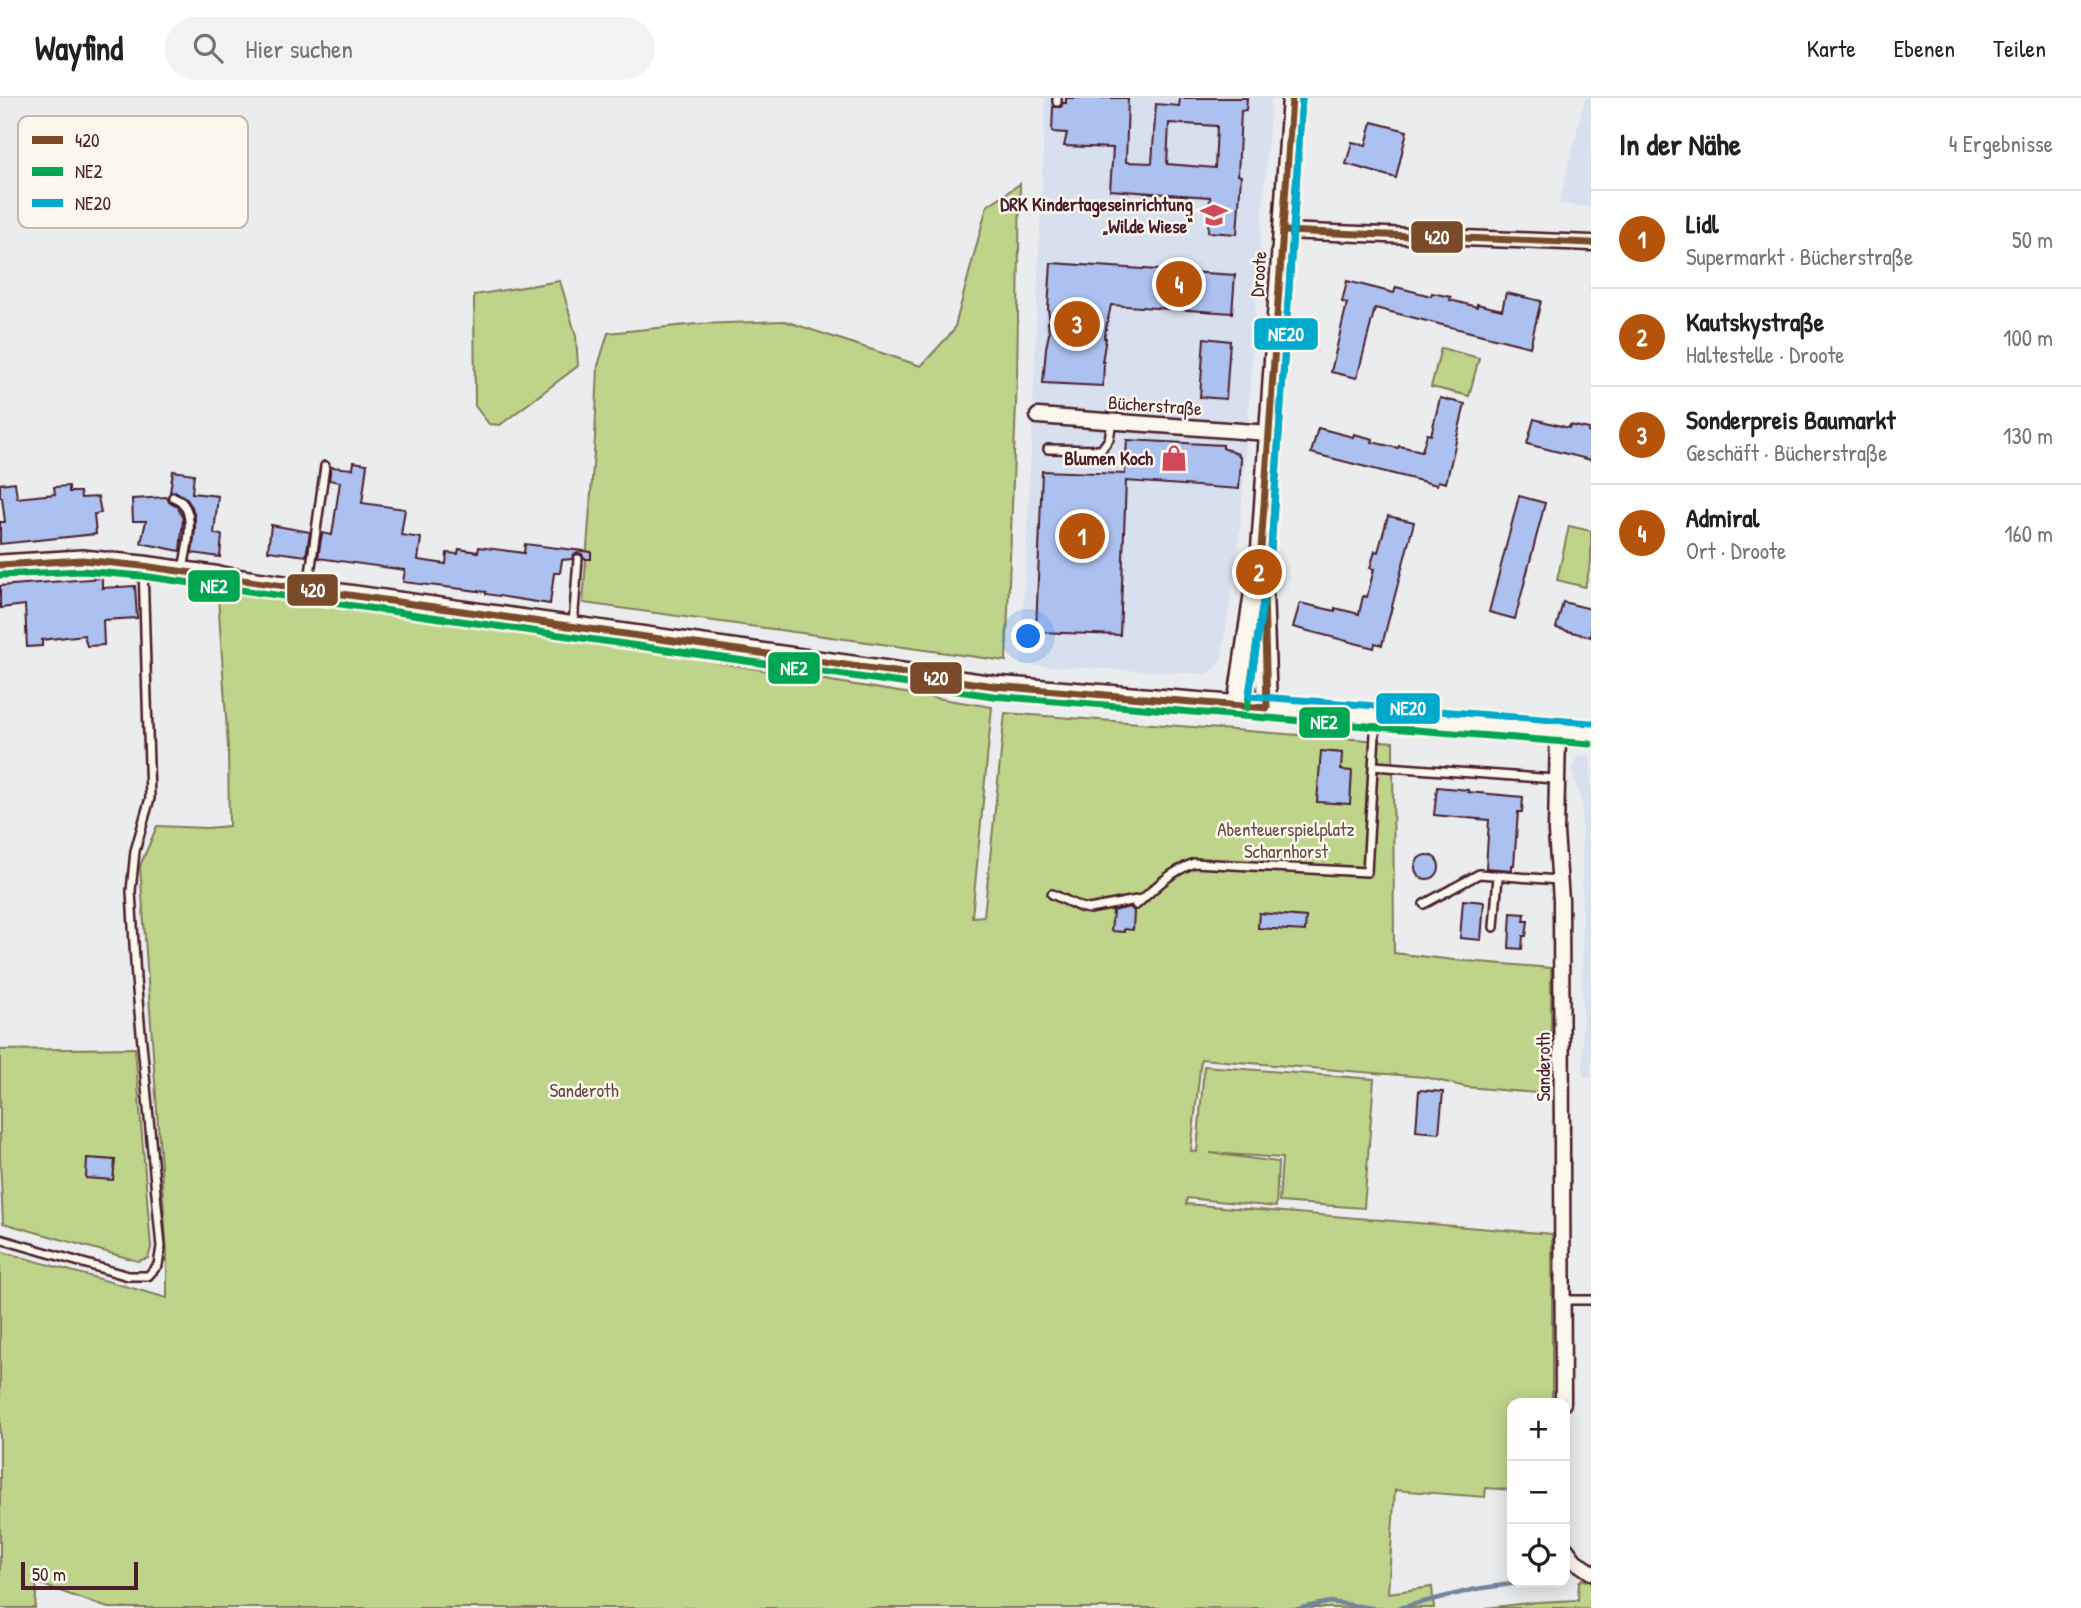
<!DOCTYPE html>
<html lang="de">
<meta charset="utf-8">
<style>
body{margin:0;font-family:"Patrick Hand",sans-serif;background:#f2f2f2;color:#202124}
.controls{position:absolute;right:21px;bottom:21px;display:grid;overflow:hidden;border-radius:14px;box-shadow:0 4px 18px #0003}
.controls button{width:63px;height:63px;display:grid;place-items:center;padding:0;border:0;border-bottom:2px solid #e0e0e0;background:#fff;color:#202124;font:35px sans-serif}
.scale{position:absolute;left:21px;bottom:18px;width:117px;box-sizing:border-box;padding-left:7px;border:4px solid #4a1f2b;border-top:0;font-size:19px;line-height:24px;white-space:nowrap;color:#4a1f2b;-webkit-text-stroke:5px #fbf7ec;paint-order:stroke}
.you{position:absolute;left:1029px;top:539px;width:24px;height:24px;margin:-18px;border:5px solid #fff;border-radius:50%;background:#1a73e8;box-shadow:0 0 0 10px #1a73e833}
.badge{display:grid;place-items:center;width:46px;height:46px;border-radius:50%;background:#b45309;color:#fff;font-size:23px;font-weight:700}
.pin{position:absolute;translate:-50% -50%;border:4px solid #fff;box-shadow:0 2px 7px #0006}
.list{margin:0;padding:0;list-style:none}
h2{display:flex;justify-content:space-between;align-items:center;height:91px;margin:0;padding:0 28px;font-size:30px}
h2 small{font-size:23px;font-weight:400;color:#757577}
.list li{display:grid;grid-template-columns:46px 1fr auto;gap:21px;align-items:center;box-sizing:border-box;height:98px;padding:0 28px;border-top:2px solid #e0e0e0}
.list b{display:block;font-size:26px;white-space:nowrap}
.list p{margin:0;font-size:23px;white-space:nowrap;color:#757577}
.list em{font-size:23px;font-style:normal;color:#757577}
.icon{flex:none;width:38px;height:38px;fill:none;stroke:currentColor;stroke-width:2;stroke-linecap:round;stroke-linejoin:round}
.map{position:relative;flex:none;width:1591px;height:1510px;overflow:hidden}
header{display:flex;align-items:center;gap:42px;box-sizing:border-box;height:98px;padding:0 35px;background:#fff;border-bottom:2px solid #e0e0e0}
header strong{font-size:33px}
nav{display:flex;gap:38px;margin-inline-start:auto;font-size:24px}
.search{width:490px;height:63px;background:#f2f2f2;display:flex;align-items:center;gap:18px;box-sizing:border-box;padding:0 24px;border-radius:38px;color:#757577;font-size:26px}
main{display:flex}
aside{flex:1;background:#fff}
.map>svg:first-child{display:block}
.built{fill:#d8dfee}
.green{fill:#bdd48a;stroke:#847a5a;stroke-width:2}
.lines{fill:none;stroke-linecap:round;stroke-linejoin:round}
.stream{stroke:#72849e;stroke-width:4.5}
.building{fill:#adc1f0;stroke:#4a1f2b;stroke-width:2;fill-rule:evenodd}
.service-casing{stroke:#4a1f2b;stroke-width:12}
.minor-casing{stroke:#4a1f2b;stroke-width:19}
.tertiary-casing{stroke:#4a1f2b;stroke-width:23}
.secondary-casing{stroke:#4a1f2b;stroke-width:24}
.service{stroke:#fbf7ec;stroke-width:7}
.minor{stroke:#fbf7ec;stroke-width:14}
.tertiary{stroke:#fbf7ec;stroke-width:18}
.secondary{stroke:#fbf7ec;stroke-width:19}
.bus-1-casing{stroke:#fbf7ec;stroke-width:12}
.bus-2-casing{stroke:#fbf7ec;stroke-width:12}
.bus-3-casing{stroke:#fbf7ec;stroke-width:12}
.bus-1{stroke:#7a4b2a;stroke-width:7}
.bus-2{stroke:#00a651;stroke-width:7}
.bus-3{stroke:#00a9ce;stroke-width:7}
.labels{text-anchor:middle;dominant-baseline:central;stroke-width:5;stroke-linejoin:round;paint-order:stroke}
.poi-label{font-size:19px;font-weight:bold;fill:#4a1f2b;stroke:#fbf7ec;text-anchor:end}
.street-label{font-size:19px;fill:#4a1f2b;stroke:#fbf7ec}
.park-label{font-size:19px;fill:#674c43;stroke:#fbf7ec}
.key{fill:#fbf7ec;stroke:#c6b6b2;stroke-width:2}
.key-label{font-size:19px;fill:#4a1f2b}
.line-badge{stroke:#fbf7ec;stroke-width:2.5}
.badge-label{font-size:19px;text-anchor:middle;font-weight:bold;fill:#fff}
</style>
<header>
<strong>Wayfind</strong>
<div class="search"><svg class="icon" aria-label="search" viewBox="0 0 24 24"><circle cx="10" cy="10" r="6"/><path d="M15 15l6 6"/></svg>Hier suchen</div>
<nav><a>Karte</a><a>Ebenen</a><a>Teilen</a></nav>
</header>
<main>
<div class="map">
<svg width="1591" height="1510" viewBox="0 0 1591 1510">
<rect width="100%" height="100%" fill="#ebeced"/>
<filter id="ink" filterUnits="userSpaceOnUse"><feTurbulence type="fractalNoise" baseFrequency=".0143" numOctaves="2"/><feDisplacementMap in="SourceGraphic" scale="14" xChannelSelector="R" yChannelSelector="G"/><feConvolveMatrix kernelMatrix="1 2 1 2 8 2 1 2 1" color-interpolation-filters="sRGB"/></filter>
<g filter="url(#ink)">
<g class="built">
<path d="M1045,0H1271L1239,445L1221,564L1208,576L1020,567L1032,335Z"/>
<path d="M1585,0H1591V110L1559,105Z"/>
<path d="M1587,657H1591V979H1583L1582,706L1572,672L1577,659Z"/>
</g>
<g class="green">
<path d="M1020,86L1017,280L1006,563L583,505L595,340L598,268L608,235L697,226L785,223L921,268L954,232L987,108Z"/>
<path d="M560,183L576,238L578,268L500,327L489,326L475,308L474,197Z"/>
<path d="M1441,250L1479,260L1469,298L1431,289Z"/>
<path d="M1569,428L1591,433V464L1585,489L1557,482Z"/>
<path d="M217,484L992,609L972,819L984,818L1005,615L1393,644L1394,855L1454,862L1551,870V970L1550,978L1547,979V996L1466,989L1424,979L1201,961L1191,1053L1197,1054L1204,968L1374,981L1364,1110L1279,1104L1282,1060L1210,1055L1278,1064L1276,1109L1187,1100L1186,1106L1552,1136V1305H1512V1392L1486,1390L1485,1399L1395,1392L1388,1495L1432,1489L1434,1510H108L37,1485L35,1510H0V1153L167,1200V1156L140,768L157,728L207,730L229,728L228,649Z"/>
<path d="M135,950L151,1150L148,1160L138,1163L3,1125L0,1060V952Z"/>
<path d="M1589,1480L1591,1481V1510H1486L1537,1504L1578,1502L1579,1484L1582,1481L1586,1483Z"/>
</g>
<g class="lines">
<g class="stream">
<path d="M1301,1510L1330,1504L1372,1510"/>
<path d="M1399,1510L1476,1491L1525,1484"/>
</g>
</g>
<g class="building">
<path d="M1066,0H1128L1126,64L1152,65L1156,6L1179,8L1180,0H1247L1246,12L1241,13L1238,77L1241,78L1237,136L1208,134L1210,99L1110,92L1113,50L1064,48L1067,35L1052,34L1053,9H1061L1063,5H1066ZM1169,25L1217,28L1215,70L1167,66Z"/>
<path d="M1372,24L1407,33L1396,80L1346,66L1352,44L1366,47Z"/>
<path d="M1051,165L1235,177L1232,215L1111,207L1104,240H1106L1102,264H1104L1103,288L1043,285L1046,250L1049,236L1048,224H1050L1048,211Z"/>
<path d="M1347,183L1394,195L1396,189L1431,198L1432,195L1451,199L1450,202L1477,209V206L1502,212L1506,195L1541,203L1530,249L1375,210L1357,280L1331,274L1347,205L1342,204Z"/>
<path d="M1204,240L1230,243L1226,301L1200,299Z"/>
<path d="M1440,300L1465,306L1446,385L1438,383L1437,387L1311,355L1318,330L1353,339L1354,336L1373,341L1372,344L1398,350L1399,348L1422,353L1427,336L1431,337Z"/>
<path d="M1534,321L1569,330L1570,327L1589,331L1588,334L1591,335V362L1527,346Z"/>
<path d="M1127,342L1223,347V350L1238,356L1241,361L1239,391L1126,383L1120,537L1036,534L1042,373L1125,376Z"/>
<path d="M354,364L367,366L362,405L405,411L401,437L421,440L418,462L446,466L447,455L458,456L459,451L478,454L479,449L524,455L525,446L591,454V461H584L582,456L578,455L573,457L572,461L562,462L560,475H554L550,506L486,496V494L403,484L405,472L318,460L322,435L332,437L340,384L329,382L331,369L353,371Z"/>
<path d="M173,373L194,376L192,395L218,398L214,436L222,437L220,459L192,455L195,432V419L192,409L186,400L175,393L170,394Z"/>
<path d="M15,384L17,400L55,396L54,389L69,388V394H80L81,400L98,399L101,415L94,416L96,436L0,446V424H5L2,399H0V386Z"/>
<path d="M1519,398L1545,405L1515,521L1489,514Z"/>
<path d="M167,399L169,404L177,408L183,421L180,453L141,445L146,423H133L132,401Z"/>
<path d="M1388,418L1414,424L1382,547L1375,545L1374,550L1293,529L1300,505L1335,513V510L1359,516L1363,498L1367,499L1374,471L1370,470L1375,453L1378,454Z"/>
<path d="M271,427L310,434L306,458L268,453Z"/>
<path d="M102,480V490L135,488L137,520L103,522L104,547L87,548L84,537L42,542V548L27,549L25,507L0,510V488Z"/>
<path d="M1563,504L1591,511V539L1556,530Z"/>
<path d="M1321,653L1342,655L1341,672L1352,673L1350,706L1317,704Z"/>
<path d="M1437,689L1468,692V694L1523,699L1522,714H1518L1514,767H1512V772L1486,770L1489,722L1434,717Z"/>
<circle cx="1427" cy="769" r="12"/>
<path d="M1463,802L1484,804L1481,842L1460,840Z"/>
<path d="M1130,809L1134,813L1133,832L1124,831V834L1111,833L1113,813Z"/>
<path d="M1259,815L1306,819L1305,833L1258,830Z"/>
<path d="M1511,815L1525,816L1524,823H1528L1526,838H1523L1522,851L1509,850Z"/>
<path d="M1419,992L1443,994L1439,1035L1416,1033Z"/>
<path d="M87,1060L115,1062L113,1082L86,1080Z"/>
</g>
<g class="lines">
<defs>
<g id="service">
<path d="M1057,4V0"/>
<path d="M1048,351L1101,352L1109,341L1112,324"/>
<path d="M173,399C200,408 186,451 183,472"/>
<path d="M308,490L325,368"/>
<path d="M573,527L578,461"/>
<path d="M1374,668L1555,681"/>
<path d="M1052,796L1080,809L1089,811L1142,801"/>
<path d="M1424,806L1479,776L1558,782"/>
<path d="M1136,807C1157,788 1167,776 1194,765L1367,774L1376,619"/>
<path d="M1494,829L1498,778"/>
<path d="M0,1141L128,1178H148L158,1167L161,1149L136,881L131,793L135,753L150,700L143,469"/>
<path d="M1563,1202H1591"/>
</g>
<g id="minor">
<path d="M1283,133L1591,145"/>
<path d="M1038,318L1268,335"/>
<path d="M1558,634L1556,734L1561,802L1563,1305"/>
<path d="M1565,1450L1575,1463L1591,1474"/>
</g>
<g id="tertiary">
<path d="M1263,490L1267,610"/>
<path d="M1237,608L1254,494L1259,480L1292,0"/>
</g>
<path id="secondary" d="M0,467L82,462L143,468L994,588L1591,636"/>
</defs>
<use href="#service" class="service-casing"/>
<use href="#minor" class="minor-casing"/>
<use href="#tertiary" class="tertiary-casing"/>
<use href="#secondary" class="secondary-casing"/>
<use href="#service" class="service"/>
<use href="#minor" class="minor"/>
<use href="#tertiary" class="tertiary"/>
<use href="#secondary" class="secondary"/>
<defs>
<g id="bus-1">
<path d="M1283,133L1591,145"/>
<path d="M0,467L82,462L143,468L994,588L1267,610L1264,493L1259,480L1292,0"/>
</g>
<g id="bus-2">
<path d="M1,477L82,473L142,478L993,598L1590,646"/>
<path d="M1247,610L1264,497L1269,481L1302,1"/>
</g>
<path id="bus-3" d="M1302,1L1269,481L1264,497L1249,598L1591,625"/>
</defs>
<use href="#bus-1" class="bus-1-casing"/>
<use href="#bus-2" class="bus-2-casing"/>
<use href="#bus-3" class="bus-3-casing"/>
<use href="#bus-1" class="bus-1"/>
<use href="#bus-2" class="bus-2"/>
<use href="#bus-3" class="bus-3"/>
</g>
</g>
<defs>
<symbol id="school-bare" viewBox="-9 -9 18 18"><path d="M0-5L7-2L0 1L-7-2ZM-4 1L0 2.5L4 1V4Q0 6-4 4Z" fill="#d1495b" stroke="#fbf7ec" stroke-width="2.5" paint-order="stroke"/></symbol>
<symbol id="shop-bare" viewBox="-9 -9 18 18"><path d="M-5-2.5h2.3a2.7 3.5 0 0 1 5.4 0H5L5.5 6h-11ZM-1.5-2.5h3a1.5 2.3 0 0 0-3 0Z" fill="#d1495b" stroke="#fbf7ec" stroke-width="2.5" paint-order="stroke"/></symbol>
</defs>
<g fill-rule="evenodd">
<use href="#school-bare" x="1195" y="98" width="38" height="38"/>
<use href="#shop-bare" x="1155" y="341" width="38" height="38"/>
</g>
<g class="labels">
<g class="poi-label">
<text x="1193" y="106">DRK Kindertageseinrichtung<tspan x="1193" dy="22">„Wilde Wiese“</tspan></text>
<text x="1153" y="360">Blumen Koch</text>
</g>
<g class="street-label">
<text transform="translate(1258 176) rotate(-86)">Droote</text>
<text transform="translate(1155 307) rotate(4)">Bücherstraße</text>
<text transform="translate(1543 969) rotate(-90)">Sanderoth</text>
</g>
<g class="park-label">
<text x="1286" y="731">Abenteuerspielplatz<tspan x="1286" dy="22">Scharnhorst</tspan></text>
<text x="584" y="992">Sanderoth</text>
</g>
</g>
<rect x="18" y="18" width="230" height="112" rx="10" class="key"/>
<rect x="32" y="38" width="31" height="8" fill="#7a4b2a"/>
<rect x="32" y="69" width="31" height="9" fill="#00a651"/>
<rect x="32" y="101" width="31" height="8" fill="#00a9ce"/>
<g class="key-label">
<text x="75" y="49">420</text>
<text x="75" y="80">NE2</text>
<text x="75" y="112">NE20</text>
</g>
<g class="line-badge">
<rect x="1410" y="122" width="54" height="34" rx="7" fill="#7a4b2a"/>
<rect x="1253" y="219" width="66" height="34" rx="7" fill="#00a9ce"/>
<rect x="187" y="471" width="54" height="34" rx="7" fill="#00a651"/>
<rect x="286" y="475" width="53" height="34" rx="7" fill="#7a4b2a"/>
<rect x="767" y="553" width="54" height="34" rx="7" fill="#00a651"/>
<rect x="909" y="563" width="54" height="34" rx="7" fill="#7a4b2a"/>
<rect x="1375" y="594" width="66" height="33" rx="7" fill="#00a9ce"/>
<rect x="1298" y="608" width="53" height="33" rx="7" fill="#00a651"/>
</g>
<g class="badge-label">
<text x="1437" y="146">420</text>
<text x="1286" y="243">NE20</text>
<text x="214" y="495">NE2</text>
<text x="313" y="499">420</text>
<text x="794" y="577">NE2</text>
<text x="936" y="587">420</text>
<text x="1408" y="617">NE20</text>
<text x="1324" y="631">NE2</text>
</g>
</svg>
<div class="controls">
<button>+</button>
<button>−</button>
<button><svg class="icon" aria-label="locate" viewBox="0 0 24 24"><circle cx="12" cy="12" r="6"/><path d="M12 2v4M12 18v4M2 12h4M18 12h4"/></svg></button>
</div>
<div class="scale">50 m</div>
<div class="you"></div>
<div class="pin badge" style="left:1082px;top:438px">1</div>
<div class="pin badge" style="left:1259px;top:474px">2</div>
<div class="pin badge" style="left:1077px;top:226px">3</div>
<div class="pin badge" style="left:1179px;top:186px">4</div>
</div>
<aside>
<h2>In der Nähe<small>4 Ergebnisse</small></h2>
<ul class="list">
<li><span class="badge">1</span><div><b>Lidl</b><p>Supermarkt · Bücherstraße</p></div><em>50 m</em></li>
<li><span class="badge">2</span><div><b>Kautskystraße</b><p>Haltestelle · Droote</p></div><em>100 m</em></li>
<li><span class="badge">3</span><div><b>Sonderpreis Baumarkt</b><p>Geschäft · Bücherstraße</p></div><em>130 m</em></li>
<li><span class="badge">4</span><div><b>Admiral</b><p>Ort · Droote</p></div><em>160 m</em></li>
</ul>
</aside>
</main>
